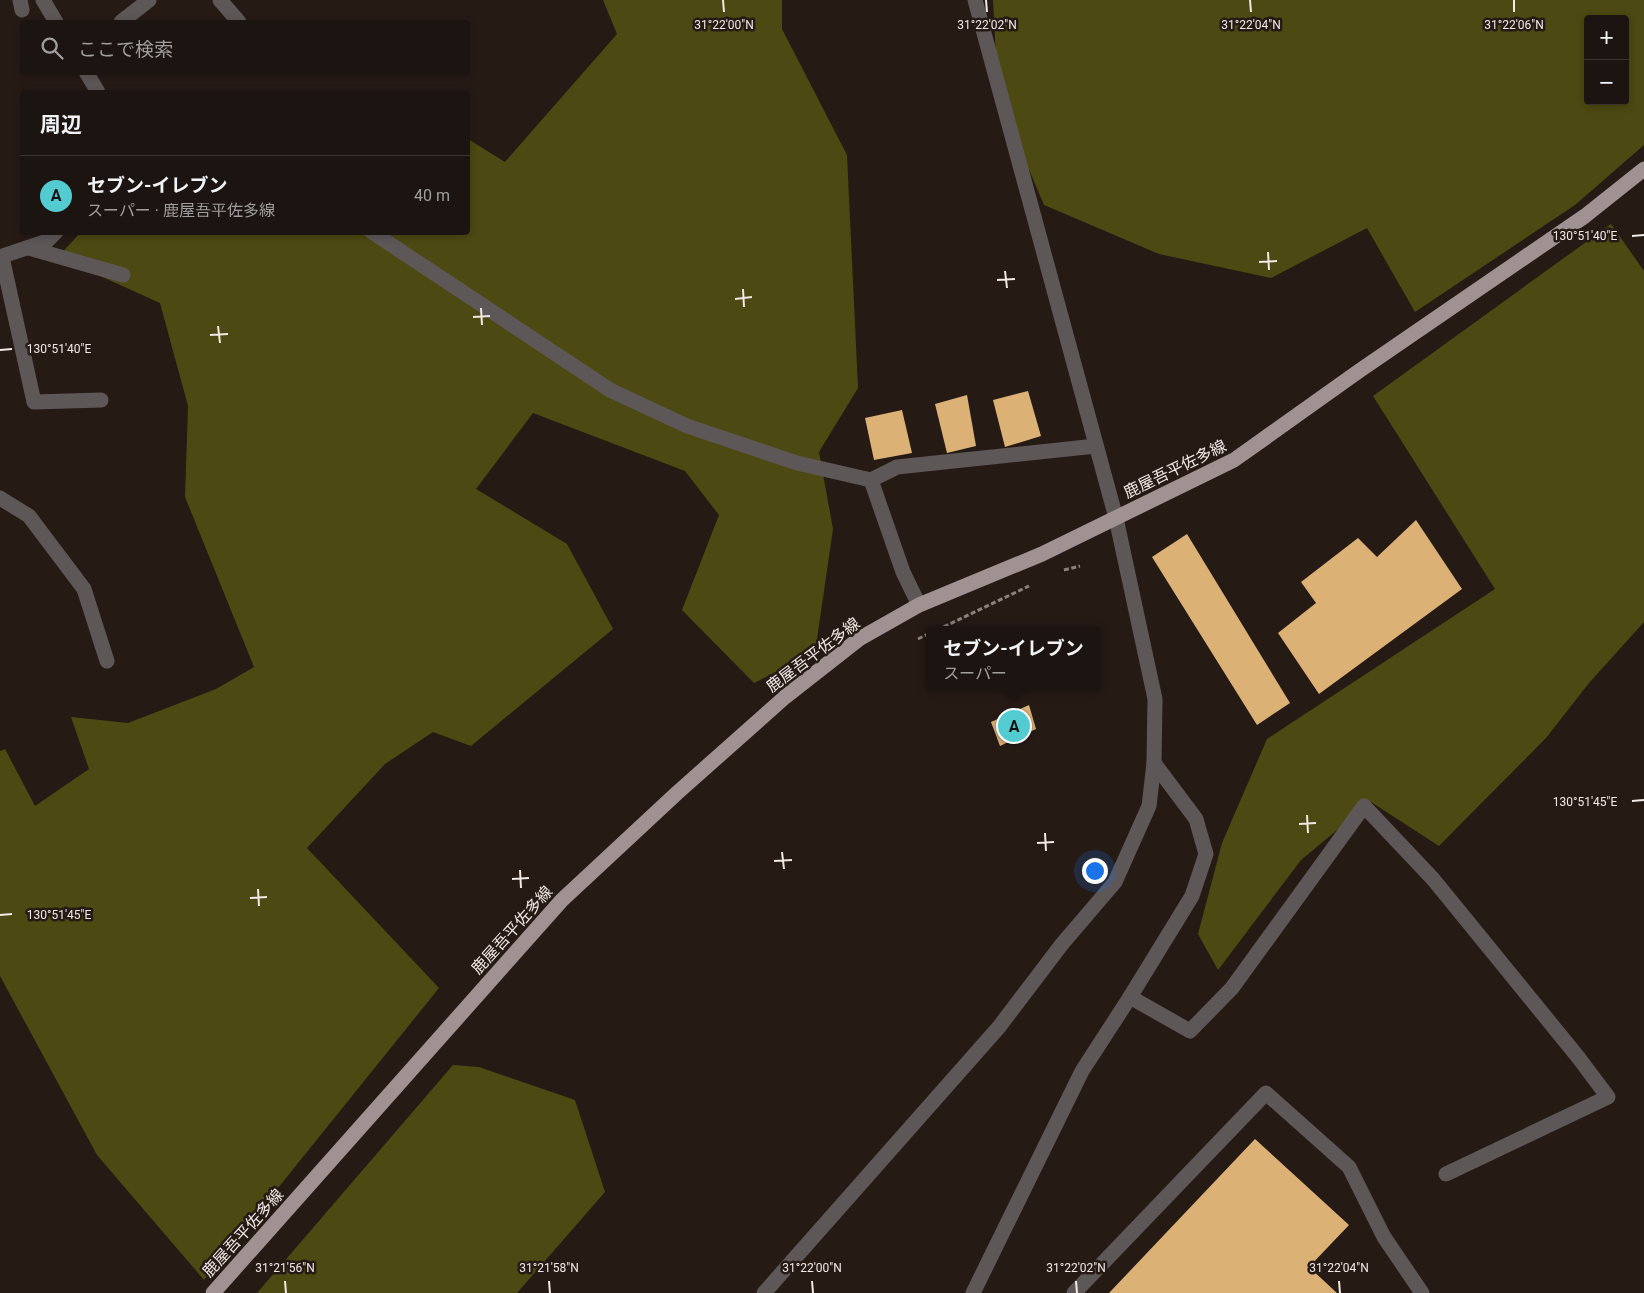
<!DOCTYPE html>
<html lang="ja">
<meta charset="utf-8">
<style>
body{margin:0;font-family:Roboto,"Noto Sans JP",sans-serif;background:#29211e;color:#f1f3f6}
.controls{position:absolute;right:15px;top:15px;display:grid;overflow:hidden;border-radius:5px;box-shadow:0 2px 8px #0003}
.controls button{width:45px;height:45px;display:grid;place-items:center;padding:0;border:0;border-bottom:1px solid #3a3330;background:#1c1410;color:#f1f3f6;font:25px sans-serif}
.you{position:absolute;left:1094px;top:870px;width:18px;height:18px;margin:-12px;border:4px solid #fff;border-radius:50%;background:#1a73e8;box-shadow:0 0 0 8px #1a73e833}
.badge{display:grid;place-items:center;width:32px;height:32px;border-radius:50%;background:#52ccd1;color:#111;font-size:16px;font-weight:700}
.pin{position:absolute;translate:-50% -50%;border:2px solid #fff;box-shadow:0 1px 5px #0006}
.popup{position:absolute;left:926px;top:626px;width:175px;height:65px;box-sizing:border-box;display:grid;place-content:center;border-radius:5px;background:#1c1410;filter:drop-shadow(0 1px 4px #0005);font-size:16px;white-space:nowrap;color:#a09e9f}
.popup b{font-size:19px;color:#f1f3f6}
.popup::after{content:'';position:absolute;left:50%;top:100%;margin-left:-10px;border:10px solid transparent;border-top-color:#1c1410}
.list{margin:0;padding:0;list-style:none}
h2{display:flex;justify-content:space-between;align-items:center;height:65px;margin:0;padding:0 20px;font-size:21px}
h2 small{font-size:16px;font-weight:400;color:#a09e9f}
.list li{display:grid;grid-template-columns:32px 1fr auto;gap:15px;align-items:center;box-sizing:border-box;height:80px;padding:0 20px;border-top:1px solid #3a3330}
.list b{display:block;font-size:19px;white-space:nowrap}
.list p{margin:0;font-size:16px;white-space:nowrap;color:#a09e9f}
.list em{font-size:16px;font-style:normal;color:#a09e9f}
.icon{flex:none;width:28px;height:28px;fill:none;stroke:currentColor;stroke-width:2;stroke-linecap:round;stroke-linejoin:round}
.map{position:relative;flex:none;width:1644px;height:1293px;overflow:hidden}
.search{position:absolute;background:#1c1410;box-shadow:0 2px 8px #0003;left:20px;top:20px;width:450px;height:55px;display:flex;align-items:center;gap:12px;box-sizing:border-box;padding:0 18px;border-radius:5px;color:#a09e9f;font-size:19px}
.panel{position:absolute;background:#1c1410;box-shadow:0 2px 8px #0003;left:20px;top:90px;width:450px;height:145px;border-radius:5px}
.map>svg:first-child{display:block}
.forest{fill:#4c4912;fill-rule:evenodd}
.building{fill:#dcb175}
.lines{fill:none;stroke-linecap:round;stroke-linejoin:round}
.path{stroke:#8b817d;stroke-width:3;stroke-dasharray:5 2.5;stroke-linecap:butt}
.minor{stroke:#5e5757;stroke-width:15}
.major{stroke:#a09192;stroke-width:15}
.ticks{fill:none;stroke:#f1e9e5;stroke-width:2}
.labels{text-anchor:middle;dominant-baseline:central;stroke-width:5;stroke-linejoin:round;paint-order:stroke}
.street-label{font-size:16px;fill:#f1e9e5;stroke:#261a15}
.ticks-label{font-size:12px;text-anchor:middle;fill:#f1e9e5;stroke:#261a15;stroke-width:5;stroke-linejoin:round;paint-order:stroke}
</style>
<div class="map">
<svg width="1644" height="1293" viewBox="0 0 1644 1293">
<rect width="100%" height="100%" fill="#261a15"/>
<g class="forest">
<path d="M603,0H782V29L847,155L858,388L819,452L833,529L815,653L754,683L682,610L719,515L685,471L533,413L476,489L567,544L613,629L471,746L433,732L385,764L307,848L439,988L204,1280L97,1155L0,976V751L5,749L35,806L89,769L71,717L128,723L216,689L254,667L185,497L188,406L160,303L58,257L80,233L468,232V139L505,162L617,34Z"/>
<path d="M993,0H1644V145L1575,205L1415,312L1367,228L1271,278L1159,254L1044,205L998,96ZM1588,19H1625V101H1588Z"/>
<path d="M1611,224L1644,271V622L1589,683L1546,738L1439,846L1371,802L1301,860L1218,970L1198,934L1222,843L1267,739L1495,589L1373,396Z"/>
<path d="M453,1065L479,1067L575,1100L605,1192L517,1293H257Z"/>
</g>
<g class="building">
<path d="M1028,391L1041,436L1005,447L993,400Z"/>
<path d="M967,395L976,446L947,453L935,404Z"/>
<path d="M902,410L912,453L874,460L865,418Z"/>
<path d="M1416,520L1462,589L1319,694L1278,633L1316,603L1301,582L1358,538L1377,557Z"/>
<path d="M1187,534L1290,703L1257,725L1152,557Z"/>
<path d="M1029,705L1036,729L1000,746L991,722Z"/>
<path d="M1255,1139L1349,1225L1309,1267L1337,1293H1109Z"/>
</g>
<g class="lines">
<g class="path">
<path d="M1064,570L1080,566"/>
<path d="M937,630L1029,586"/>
<path d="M918,639L930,633"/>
</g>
<g class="minor">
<path d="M20,0L22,10"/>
<path d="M43,0L56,22"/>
<path d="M220,0L239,22"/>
<path d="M121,22L149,0"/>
<path d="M86,72L98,92"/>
<path d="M372,232L610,390L687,426L797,463L871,480L903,572L919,605"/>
<path d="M29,248L123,275"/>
<path d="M0,257L47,241L56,232"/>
<path d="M2,257L34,402L101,400"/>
<path d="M871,480L897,467L1096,446"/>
<path d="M0,498L29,516L84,589L107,661"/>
<path d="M1130,997L1190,1031L1232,988L1364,806L1433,879L1578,1057L1608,1097L1446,1174"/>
<path d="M764,1293L999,1027L1062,944L1115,882L1149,806L1154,763L1155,699L1116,518L975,0"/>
<path d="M973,1293L1082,1071L1130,997L1192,896L1206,854L1196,819L1154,763"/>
<path d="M1074,1293L1266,1093L1349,1167L1384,1237L1422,1293"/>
</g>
<path class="major" d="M213,1293L562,900L677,793L785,697L859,639L919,605L1042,554L1234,460L1359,371L1585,216L1644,169"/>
</g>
<path class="ticks" d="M723,0L724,12M986,0L987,12M1250,0L1251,12M1514,0V12M1632,236L1644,235M1268,252L1269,270M1259,262L1277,261M1005,271L1007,288M997,280L1015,279M743,289L744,307M735,299L752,297M481,308L482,325M473,317L490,316M218,326L220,343M210,335L228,334M0,350L12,349M1632,801L1644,800M1307,815L1308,833M1299,824L1316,823M1045,833L1046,851M1037,843L1054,842M782,852L784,869M774,861L792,860M520,870L521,888M512,879L529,878M258,889L259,906M250,898L267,897M0,915L12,914M285,1281L286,1293M549,1281L550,1293M812,1281L813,1293M1076,1281L1077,1293M1339,1281L1340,1293"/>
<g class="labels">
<g class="street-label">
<text transform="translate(1175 469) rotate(-26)">鹿屋吾平佐多線</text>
<text transform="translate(813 655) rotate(-37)">鹿屋吾平佐多線</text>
<text transform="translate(512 930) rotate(-48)">鹿屋吾平佐多線</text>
<text transform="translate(243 1233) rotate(-48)">鹿屋吾平佐多線</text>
</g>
</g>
<g class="ticks-label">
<text x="724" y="29">31°22'00"N</text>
<text x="987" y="29">31°22'02"N</text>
<text x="1251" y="29">31°22'04"N</text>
<text x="1514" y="29">31°22'06"N</text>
<text x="1585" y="240">130°51'40"E</text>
<text x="59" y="353">130°51'40"E</text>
<text x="1585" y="806">130°51'45"E</text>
<text x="59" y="919">130°51'45"E</text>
<text x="285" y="1272">31°21'56"N</text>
<text x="549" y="1272">31°21'58"N</text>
<text x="812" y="1272">31°22'00"N</text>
<text x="1076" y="1272">31°22'02"N</text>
<text x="1339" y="1272">31°22'04"N</text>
</g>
</svg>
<div class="controls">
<button>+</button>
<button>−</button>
</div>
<div class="you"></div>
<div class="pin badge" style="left:1014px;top:726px">A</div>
<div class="popup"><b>セブン-イレブン</b>スーパー</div>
<div class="search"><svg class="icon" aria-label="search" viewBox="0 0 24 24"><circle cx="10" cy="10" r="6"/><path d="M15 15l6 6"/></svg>ここで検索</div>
<section class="panel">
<h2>周辺<small></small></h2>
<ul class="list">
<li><span class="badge">A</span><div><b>セブン-イレブン</b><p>スーパー · 鹿屋吾平佐多線</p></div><em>40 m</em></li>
</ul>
</section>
</div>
